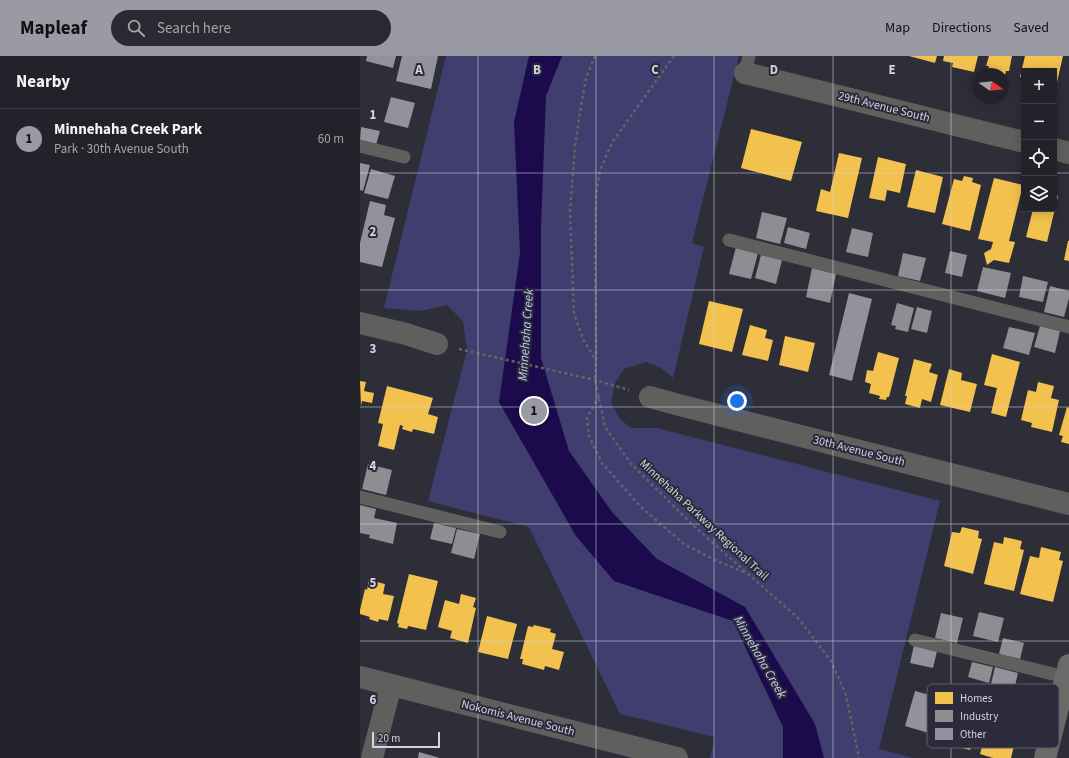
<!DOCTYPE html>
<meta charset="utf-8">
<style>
body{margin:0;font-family:"Source Sans 3",sans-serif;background:#2a2a32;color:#f1f3f6}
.controls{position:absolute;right:12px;top:12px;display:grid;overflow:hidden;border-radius:0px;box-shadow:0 2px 10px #0003}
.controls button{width:36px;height:36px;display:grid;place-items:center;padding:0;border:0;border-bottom:1px solid #3f3f47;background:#22222a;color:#f1f3f6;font:20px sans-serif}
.compass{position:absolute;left:613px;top:12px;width:36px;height:36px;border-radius:50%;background:#22222a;box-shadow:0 2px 10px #0003;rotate:104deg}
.scale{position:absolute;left:12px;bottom:10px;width:68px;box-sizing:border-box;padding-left:4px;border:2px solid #d3d4de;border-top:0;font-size:11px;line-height:14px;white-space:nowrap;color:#d3d4de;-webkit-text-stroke:3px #2b2b3b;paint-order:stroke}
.you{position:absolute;left:377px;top:345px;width:14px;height:14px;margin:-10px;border:3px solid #fff;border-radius:50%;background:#1a73e8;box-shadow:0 0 0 6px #1a73e833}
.badge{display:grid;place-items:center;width:26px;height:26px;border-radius:50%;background:#999aa4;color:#111;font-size:13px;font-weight:700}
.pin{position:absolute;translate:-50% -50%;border:2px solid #fff;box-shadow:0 1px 4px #0006}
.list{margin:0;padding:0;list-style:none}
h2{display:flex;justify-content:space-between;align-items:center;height:52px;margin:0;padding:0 16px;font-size:17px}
h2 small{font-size:13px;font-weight:400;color:#a2a4a8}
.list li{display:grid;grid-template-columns:26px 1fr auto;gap:12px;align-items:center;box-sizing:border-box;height:60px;padding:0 16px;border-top:1px solid #3f3f47}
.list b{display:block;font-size:15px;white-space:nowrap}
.list p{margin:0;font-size:13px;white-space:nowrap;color:#a2a4a8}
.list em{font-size:13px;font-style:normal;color:#a2a4a8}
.icon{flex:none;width:22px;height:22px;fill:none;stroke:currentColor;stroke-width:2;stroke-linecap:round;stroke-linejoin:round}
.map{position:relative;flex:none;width:709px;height:702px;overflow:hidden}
header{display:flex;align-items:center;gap:24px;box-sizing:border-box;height:56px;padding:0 20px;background:#999aa4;color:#111}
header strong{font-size:19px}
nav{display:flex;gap:22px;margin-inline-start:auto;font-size:14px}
.search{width:280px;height:36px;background:#2a2a32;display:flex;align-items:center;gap:10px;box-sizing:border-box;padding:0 14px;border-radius:22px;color:#a2a4a8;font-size:15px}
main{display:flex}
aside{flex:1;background:#22222a}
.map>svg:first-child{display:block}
.green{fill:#403e6e}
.water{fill:#1b0b4d}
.homes{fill:#f2c14e}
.industry{fill:#8d8d92}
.building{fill:#92929d}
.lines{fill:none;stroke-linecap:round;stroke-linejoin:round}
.path{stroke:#646264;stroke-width:2.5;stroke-dasharray:3 3;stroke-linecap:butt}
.lane{stroke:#615f5e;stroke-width:13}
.street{stroke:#615f5e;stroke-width:22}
.secondary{stroke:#6c6a69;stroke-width:22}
.grid{fill:none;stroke:#d3d4de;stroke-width:1;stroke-opacity:0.55}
.labels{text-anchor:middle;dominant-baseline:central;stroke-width:4;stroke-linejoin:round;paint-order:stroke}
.street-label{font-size:12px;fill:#d3d4de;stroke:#2b2b3b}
.water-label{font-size:13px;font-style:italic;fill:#cacbf6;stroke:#2b2b3b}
.key{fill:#2b2b3b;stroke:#5d5e6c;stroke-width:1}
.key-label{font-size:11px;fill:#d3d4de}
.grid-label{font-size:13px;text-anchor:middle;font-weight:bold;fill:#d3d4de;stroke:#2b2b3b;stroke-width:4;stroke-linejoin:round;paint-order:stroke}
</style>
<header>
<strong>Mapleaf</strong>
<div class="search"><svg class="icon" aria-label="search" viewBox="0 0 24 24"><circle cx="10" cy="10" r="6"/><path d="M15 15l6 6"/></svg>Search here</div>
<nav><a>Map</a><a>Directions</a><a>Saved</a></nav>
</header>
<main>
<aside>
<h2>Nearby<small></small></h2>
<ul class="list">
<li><span class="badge">1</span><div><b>Minnehaha Creek Park</b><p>Park · 30th Avenue South</p></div><em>60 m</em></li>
</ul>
</aside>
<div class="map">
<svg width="709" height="702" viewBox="0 0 709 702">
<rect width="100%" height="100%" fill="#2e2e38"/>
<path class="green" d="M86,0H379L332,187L344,191L313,322L301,312L286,306L264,313L255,327L251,347L260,363L271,372H297L580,445L519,693L553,702H350L355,681L260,658L169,471L68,445L107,294L103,265L87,249L60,255L24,252Z"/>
<path class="water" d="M169,0H202L186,40L181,169V302L209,395L252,456L297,503L385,551L455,668L464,702H423V671L373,565L254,525L216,480L139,346L160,197L154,66Z"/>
<g class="homes">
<path d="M549,0H577L575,7Z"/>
<path d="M584,0H618L614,16L592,11L593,7L583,5Z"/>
<path d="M629,0H652L649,15H646L644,23L643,18H627L629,10H626Z"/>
<path d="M665,0H703L695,35L694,15H664V22L660,21Z"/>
<path d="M391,73L442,86L431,125L381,112Z"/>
<path d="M479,97L502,102L488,162L456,155L461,133L470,136Z"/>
<path d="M518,101L546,108L540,137L527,134L525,145L509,142Z"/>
<path d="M556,114L583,121L575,157L547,151Z"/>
<path d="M604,120L613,122L612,126L621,129L610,175L582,168L594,123L602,125Z"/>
<path d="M634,122L663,129L649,185L655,186L649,207L634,204L627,209L624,197L631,193L633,186L618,183Z"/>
<path d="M694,139L698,140L687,186L666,181L673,153H694Z"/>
<path d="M708,185H709V205L704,204Z"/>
<path d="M349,245L383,253L372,296L339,288Z"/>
<path d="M390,269L407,274L405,282L413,284L408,305L382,299Z"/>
<path d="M425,280L455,287L448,316L419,309Z"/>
<path d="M518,296L539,302L529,341H527L526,344L519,343L520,340L509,337L511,328L505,326L507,314L513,315Z"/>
<path d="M632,298L660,306L646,361L631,357L637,332L624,329Z"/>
<path d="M554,303L572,308L569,316L578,319L571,346L562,343L560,352L545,348L547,340H545Z"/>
<path d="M589,313L602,317L601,324L617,328L610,356L580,349Z"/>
<path d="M0,325L6,326L4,335L14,337L12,347L2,345L1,350Z"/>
<path d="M678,326L694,330L691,342L699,344L692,376L671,371L672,367L661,364L668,334L676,336Z"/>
<path d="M27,330L73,342L68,358L78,361L74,378L53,373L52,376L42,373L43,370L40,369L34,394L18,390L23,368L18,367Z"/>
<path d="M707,351L709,352V388L701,386L703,380L699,379Z"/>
<path d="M602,471L619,475L618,482L622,483L613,518L584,510L592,476L600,477Z"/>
<path d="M644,481L662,485L660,493L664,494L654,535L624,528L634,486L643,488Z"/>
<path d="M681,491L701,496L699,504L703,505L693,546L660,538L670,500L679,502Z"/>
<path d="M49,518L78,525L66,574L48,570L47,573L38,571L39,568L37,567Z"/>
<path d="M9,524L25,528L23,538L34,540L28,565L19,563L18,566L9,563L10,561L0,558V554L5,533L7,534Z"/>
<path d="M101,538L116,542L113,551L116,552L108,587L90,582L92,575L78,571L85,544L99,548Z"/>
<path d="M127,560L157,568L148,603L118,596Z"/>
<path d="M174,569L191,573L190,576L196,578L192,593L204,596L199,614L185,610L184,614L162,608L163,603H160L168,570L173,571Z"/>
<path d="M594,640L622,647L610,694L582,687Z"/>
<path d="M632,655L661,662L651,702H633L620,698Z"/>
</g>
<g class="industry">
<path d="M402,156L427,162L420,188L396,182Z"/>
<path d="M428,171L450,177L446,193L424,187Z"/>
<path d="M492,172L513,177L508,201L486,196Z"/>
<path d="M376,191L398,197L391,223L369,218Z"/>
<path d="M590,195L607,199L602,221L585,217Z"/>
<path d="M543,197L566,202L560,225L538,220Z"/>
<path d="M401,199L422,204L416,228L395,222Z"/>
<path d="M623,211L651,217L645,242L617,235Z"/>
<path d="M452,212L476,218L470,247L446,241Z"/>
<path d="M663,220L688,226L683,246L659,241Z"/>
<path d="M690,230L709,235V242L704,261L684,256Z"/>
<path d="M537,247L554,252L548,276L535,273L536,270L531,269Z"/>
<path d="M557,251L572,255L567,277L551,273Z"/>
<path d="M680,270L700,275L695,297L674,291Z"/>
<path d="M649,271L675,277L669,299L643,292Z"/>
<path d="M8,408L32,414L26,439L2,433Z"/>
<path d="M0,449L16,453L14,462L37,467L33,488L9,482L10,479L0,477Z"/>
<path d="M74,467L96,472L92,488L70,483Z"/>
<path d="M97,473L120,478L114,503L91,497Z"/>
<path d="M619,556L644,562L638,586L613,580Z"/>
<path d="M581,557L603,562L597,587L575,582Z"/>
<path d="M643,582L664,587L660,603L639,598Z"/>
<path d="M612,606L633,611L629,627L608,621Z"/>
</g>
<g class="building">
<path d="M7,0H36L33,12L6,5Z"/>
<path d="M42,0H78L71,33L36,25Z"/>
<path d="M31,41L55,47L48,72L24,66Z"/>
<path d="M1,71L20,75L16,89L0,85Z"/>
<path d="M0,107L10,109L3,135L0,134Z"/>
<path d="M11,113L35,120L28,143L4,137Z"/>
<path d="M10,145L26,149L24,159L35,162L22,211L0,206V187Z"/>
<path d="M489,237L512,243L492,325L469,319Z"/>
<path d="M554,589L577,595L573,612L550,607Z"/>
<path d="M635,611L658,617L654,634L631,628Z"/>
<path d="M555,635L581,642L572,678L545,670Z"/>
<path d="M59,696L80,702H58Z"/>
</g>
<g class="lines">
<g class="path">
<path d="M235,0L226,22L221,50L215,90L210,155L214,258L224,285L235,303"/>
<path d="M314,0L253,85L240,114L236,140L235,201L236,295L235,324L245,371L272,409L335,471L438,562L471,605L486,639L499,702"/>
<path d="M99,293L235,324L269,334"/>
<path d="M239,340L227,362L229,380L242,407L281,451L324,488L355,504L386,517"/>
</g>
<g class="lane">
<path d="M385,17L389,0"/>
<path d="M0,90L44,101"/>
<path d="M369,184L709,271"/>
<path d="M0,441L140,476"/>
<path d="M555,584L709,622"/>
</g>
<g class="street">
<path d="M385,17L664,86"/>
<path d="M694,93L709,97"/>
<path d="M0,267L46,278L77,288"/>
<path d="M290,341L319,349L709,448"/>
<path d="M0,621L317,702"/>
<path d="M12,702L31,629"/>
</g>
<path class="secondary" d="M685,702L709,609"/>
</g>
<path class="grid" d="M118,0V702M236,0V702M354,0V702M473,0V702M591,0V702M0,117H664M694,117H709M0,234H709M0,351H709M0,468H709M0,585H709"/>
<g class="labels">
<g class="street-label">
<text transform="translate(524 51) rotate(14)">29th Avenue South</text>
<text transform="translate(499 395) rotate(14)">30th Avenue South</text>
<text transform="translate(344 464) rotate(43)">Minnehaha Parkway Regional Trail</text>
<text transform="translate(158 662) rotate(14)">Nokomis Avenue South</text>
</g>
<g class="water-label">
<text transform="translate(166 279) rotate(-86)">Minnehaha Creek</text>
<text transform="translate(400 601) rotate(60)">Minnehaha Creek</text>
</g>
</g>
<rect x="567" y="628" width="132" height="64" rx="6" class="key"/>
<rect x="575" y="636" width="18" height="12" fill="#f2c14e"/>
<rect x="575" y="654" width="18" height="12" fill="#8d8d92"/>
<rect x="575" y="672" width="18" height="12" fill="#92929d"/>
<g class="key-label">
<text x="600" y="646">Homes</text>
<text x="600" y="664">Industry</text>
<text x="600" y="682">Other</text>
</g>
<g class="grid-label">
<text x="59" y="18">A</text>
<text x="177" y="18">B</text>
<text x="295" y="18">C</text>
<text x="414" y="18">D</text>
<text x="532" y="18">E</text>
<text x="13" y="63">1</text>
<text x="13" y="180">2</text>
<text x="13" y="297">3</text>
<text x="13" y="414">4</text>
<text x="13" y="531">5</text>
<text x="13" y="648">6</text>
</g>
</svg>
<div class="controls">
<button>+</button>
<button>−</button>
<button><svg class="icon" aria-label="locate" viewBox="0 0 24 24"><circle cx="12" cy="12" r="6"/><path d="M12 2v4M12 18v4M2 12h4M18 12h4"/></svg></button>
<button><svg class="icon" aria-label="layers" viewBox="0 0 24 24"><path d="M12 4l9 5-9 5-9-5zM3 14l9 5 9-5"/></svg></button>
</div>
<svg class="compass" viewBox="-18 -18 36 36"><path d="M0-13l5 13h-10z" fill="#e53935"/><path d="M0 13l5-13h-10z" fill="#a2a4a8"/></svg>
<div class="scale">20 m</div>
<div class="you"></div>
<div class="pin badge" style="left:174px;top:355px">1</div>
</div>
</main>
